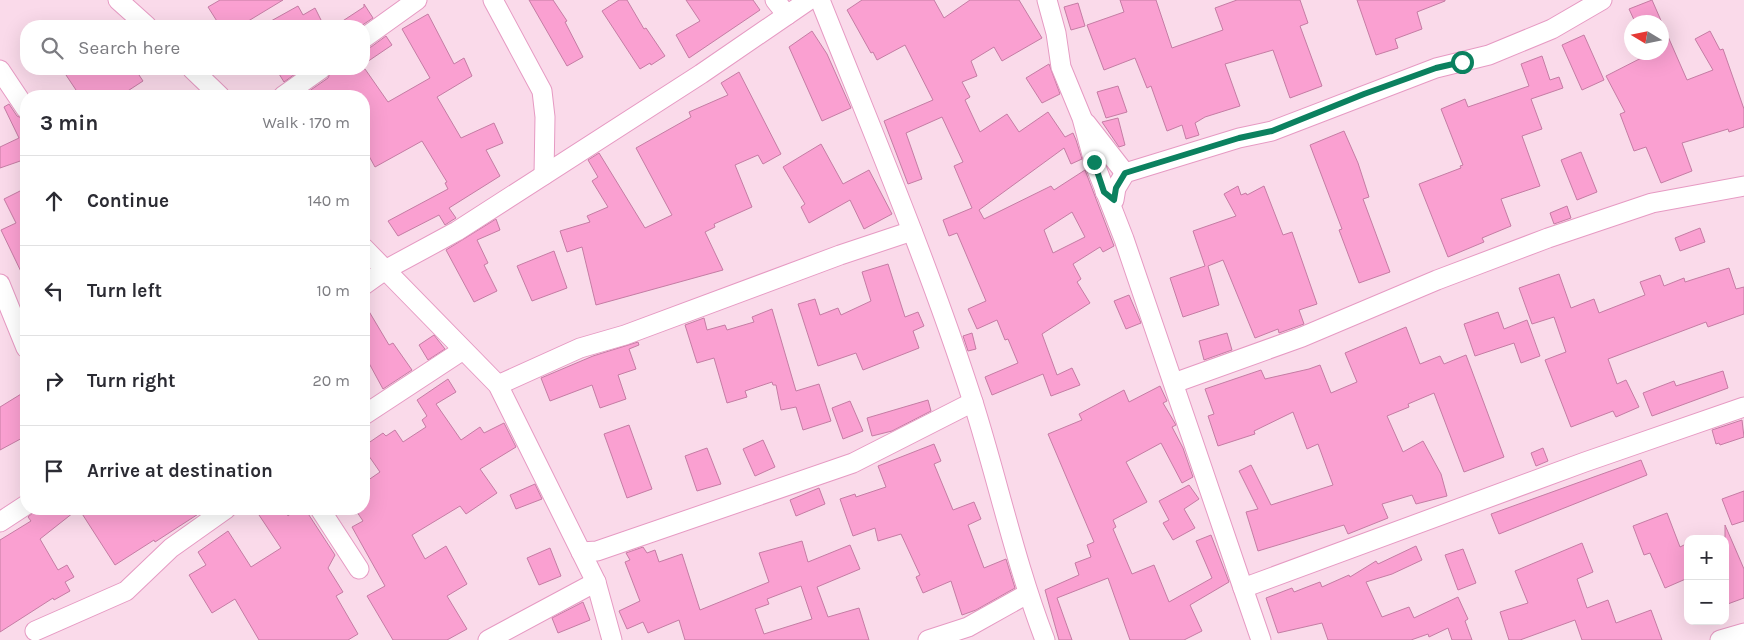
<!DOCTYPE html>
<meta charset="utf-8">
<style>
body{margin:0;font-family:Karla,sans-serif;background:#f2f2f3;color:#2b2b33}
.controls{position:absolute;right:15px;bottom:15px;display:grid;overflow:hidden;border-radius:10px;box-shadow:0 5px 20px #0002}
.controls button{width:45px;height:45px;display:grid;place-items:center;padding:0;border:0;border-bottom:1px solid #e1e1e2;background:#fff;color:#2b2b33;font:25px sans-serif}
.compass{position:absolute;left:1624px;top:15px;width:45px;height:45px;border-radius:50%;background:#fff;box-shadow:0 5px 20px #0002;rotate:280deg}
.stop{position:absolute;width:15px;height:15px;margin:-11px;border:4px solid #0b815f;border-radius:50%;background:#fff}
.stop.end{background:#0b815f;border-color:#fff;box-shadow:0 1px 5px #0008}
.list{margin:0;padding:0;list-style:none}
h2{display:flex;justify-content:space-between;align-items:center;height:65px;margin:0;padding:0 20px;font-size:21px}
h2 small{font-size:16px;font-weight:400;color:#7c7c81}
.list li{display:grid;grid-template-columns:32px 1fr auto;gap:15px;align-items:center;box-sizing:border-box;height:90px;padding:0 20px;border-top:1px solid #e1e1e2}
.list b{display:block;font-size:19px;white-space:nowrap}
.list em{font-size:16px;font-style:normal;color:#7c7c81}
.icon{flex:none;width:28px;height:28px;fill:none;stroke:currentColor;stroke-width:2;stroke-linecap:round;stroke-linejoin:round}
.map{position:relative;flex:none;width:1744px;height:640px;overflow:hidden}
.search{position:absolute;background:#fff;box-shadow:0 5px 20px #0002;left:20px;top:20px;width:350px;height:55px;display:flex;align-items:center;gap:12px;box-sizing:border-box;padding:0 18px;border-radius:20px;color:#7c7c81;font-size:19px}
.panel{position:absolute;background:#fff;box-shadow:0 5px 20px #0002;left:20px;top:90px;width:350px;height:425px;border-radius:20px}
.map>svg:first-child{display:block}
.building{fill:#faa0d1;stroke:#c57ca4;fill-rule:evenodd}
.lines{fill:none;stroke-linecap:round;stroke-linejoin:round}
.minor-casing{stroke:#e69ac3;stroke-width:21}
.minor{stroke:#fff;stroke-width:19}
.route{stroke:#0b815f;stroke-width:6}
</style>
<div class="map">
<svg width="1744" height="640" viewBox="0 0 1744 640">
<rect width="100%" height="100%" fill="#fadaea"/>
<g class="building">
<path d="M220,0H283L240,26H220L208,7Z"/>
<path d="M529,0H553L567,21L565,22L583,57L567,66Z"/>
<path d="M619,0H627L644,29L646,28L665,56L651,65L650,63L640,69L602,11Z"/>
<path d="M686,0H753L760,10L689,58L676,35L700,21Z"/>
<path d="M862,0H934L944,18L970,0H1019L1042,38L1002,61L994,47L971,61L977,76L962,82L970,97L965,100L980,132L1007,114L1019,132L1048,112L1065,137L1073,133L1076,140L1082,159L1071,164L1064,148L979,210L984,219L1051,186L1054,190L1085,170L1114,246L1103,252L1100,247L1073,264L1081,279L1077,282L1090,303L1042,334L1057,375L1072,368L1080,385L1051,396L1043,374L992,395L985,377L1018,363L1008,339L1005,340L997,320L977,329L968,309L986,301L957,233L949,236L943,220L972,208L954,166L963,162L942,117L906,133L922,179L908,184L884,121L933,100L905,45L877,60L873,52L871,53L847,10ZM1072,212L1085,237L1053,253L1044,230Z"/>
<path d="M1120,0H1156L1172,48L1223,30L1215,8L1237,0H1300L1308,23L1300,26L1322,86L1290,98L1273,50L1225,64L1240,106L1205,117L1195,123L1199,135L1186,139L1182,125L1167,131L1151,86L1147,88L1135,58L1104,70L1087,25L1124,12Z"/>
<path d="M1357,0H1445V1L1417,12L1422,29L1395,39L1398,48L1376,55Z"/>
<path d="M1652,0L1687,80L1713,70L1695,39L1710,31L1720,50L1723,49L1744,109V127L1729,132L1728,129L1682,143L1692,171L1661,183L1646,147L1634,151L1620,114L1625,112L1606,76L1653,52H1662V22H1635L1629,9Z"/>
<path d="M1078,3L1085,26L1071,30L1064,7Z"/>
<path d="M364,4L373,18L361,26H335L364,7Z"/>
<path d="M298,6L303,15L315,8L324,26H262Z"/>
<path d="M428,14L454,64L464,58L472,76L437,97L461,138L494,123L503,143L486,150L500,176L449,208L456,218L451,221L445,225L439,215L398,236L388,221L448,189L445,183L447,182L422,141L375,167L364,147V96H302L328,78L332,69H365L388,102L430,78L402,29Z"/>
<path d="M812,31L827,54L851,108L822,121L789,47Z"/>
<path d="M1584,35L1604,80L1582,90L1562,45Z"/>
<path d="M386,36L392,45L364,64V49L371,47Z"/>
<path d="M1542,56L1550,80L1559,77L1563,88L1531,99L1542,129L1522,136L1540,186L1501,199L1511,226L1482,238L1484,242L1448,257L1419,184L1461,168L1460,166L1463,165L1441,109L1465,99L1468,107L1529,86L1521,64Z"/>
<path d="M1049,64L1060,94L1042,103L1026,78Z"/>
<path d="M62,69H135L143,81L120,96H80Z"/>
<path d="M276,69H302L284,82Z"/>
<path d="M739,72L781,154L763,164L758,155L735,165L752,207L714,224L715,227L705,232L723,270L596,305L582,247L567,252L560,231L590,222L587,216L608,207L592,181L598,177L588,160L599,153L645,228L672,215L636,148L691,117L689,112L728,95L721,83Z"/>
<path d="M1118,86L1127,112L1106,118L1097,92Z"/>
<path d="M9,104L17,116L26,120V159L0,168V147L19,138L4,107Z"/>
<path d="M1118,118L1125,145L1119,147L1102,122Z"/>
<path d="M1344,131L1358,163L1369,197L1363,199L1390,272L1359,283L1339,230L1342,229L1310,145Z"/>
<path d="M821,144L843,184L869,170L892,214L864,229L850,200L809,223L801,207L805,204L783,167Z"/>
<path d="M1581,152L1597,192L1577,200L1561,160Z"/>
<path d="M1238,186L1241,195L1246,193L1247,195L1264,186L1283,235L1292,232L1317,304L1299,310L1304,324L1279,333L1278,329L1255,338L1223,260L1208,266L1219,305L1183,317L1170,278L1205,266L1193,231L1236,216L1224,194Z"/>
<path d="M26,188V282L1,230L16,223L4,199Z"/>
<path d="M1567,206L1571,218L1554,224L1550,213Z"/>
<path d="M496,219L500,230L477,240L488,263L484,265L497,291L474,302L446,250Z"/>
<path d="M1700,228L1705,242L1680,251L1675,238Z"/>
<path d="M554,251L567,288L532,301L517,266Z"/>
<path d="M888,264L905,317L918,312L924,326L913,331L919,348L863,370L856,353L818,366L798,304L815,299L820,315L838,308L841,315L871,301L862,272Z"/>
<path d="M1729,268L1736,289L1744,287V314L1708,327L1706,322L1608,359L1617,384L1626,380L1639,407L1616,417L1613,411L1571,427L1545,360L1566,352L1554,317L1532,324L1519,288L1559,274L1571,308L1594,299L1599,313L1645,295L1640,282L1660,275L1664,286L1684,278L1685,282Z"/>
<path d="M1129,295L1141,323L1126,329L1114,301Z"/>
<path d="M364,303L389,345L393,343L412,370L383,389L364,354Z"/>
<path d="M772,309L796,391L819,384L831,421L803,430L796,407L781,410L776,385H773L772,382L745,391L747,397L727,403L714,358L697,363L685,325L704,318L707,330L725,325L727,330L754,322L752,317Z"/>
<path d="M1498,312L1504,329L1527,320L1540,356L1521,363L1514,343L1475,356L1464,324Z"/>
<path d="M1406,327L1420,364L1440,356L1444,364L1466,355L1504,457L1464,472L1434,393L1408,404L1409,407L1387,416L1403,452L1423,441L1441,474L1447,496L1416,504L1412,495L1382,504L1388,518L1348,534L1344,525L1258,551L1246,512L1258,509L1239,471L1251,465L1271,505L1333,485L1318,444L1307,449L1293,412L1254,431L1255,434L1218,446L1208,416L1214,414L1205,389L1261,370L1265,379L1309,369L1320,365L1331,393L1357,382L1345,353Z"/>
<path d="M972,333L976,349L968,351L963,336Z"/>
<path d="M1227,333L1232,350L1204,360L1199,341Z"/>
<path d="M434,335L445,349L428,360L419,345Z"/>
<path d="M638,342L639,345L629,349L636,369L618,375L626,399L600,408L592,385L550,401L541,378L593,356Z"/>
<path d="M1723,371L1728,388L1652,416L1643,393L1674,381L1676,386Z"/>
<path d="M448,379L456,392L436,404L461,440L480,427L484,433L504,423L516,447L480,469L497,493L466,514L460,506L412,535L425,559L446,546L467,584L447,596L467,629L447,640H393L367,596L385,586L352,527L363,521L355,509H364V483L380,472L364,449V446L383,433L386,436L395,430L403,442L426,427L422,420L427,416L417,400Z"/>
<path d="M1160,386L1167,401L1163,403L1176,425L1172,427L1183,448L1193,477L1182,483L1161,443L1126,462L1147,502L1113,520L1116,527L1113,529L1132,574L1154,565L1169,602L1212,578L1196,541L1211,535L1229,582L1190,605L1202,631L1184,640H1130L1108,578L1057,598L1072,640H1059L1045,590L1079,575L1075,563L1091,557L1087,545L1094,542L1048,434L1082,420L1079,414L1124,390L1129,402Z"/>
<path d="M26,391V436L0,450V407Z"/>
<path d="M928,400L931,411L892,431L872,436L867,418Z"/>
<path d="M850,401L863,431L843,439L832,408Z"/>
<path d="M1742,420L1744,437L1720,445L1719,443L1716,444L1712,430Z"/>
<path d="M629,425L652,489L627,498L604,434Z"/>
<path d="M763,440L775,467L755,476L743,449Z"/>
<path d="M934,444L941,461L934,464L953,510L974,502L981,519L968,525L984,568L1006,559L1015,588L976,610L962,615L951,581L923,593L916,577L920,575L901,534L878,541L875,528L853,536L840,499L855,494L856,497L886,487L878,466Z"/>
<path d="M707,448L721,484L697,491L685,456Z"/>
<path d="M1543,448L1548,461L1536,466L1531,453Z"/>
<path d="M1641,460L1647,475L1499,534L1491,514Z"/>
<path d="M535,484L542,499L516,509L510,495Z"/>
<path d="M1189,485L1199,499L1184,509L1195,528L1173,540L1163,523L1169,520L1159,501Z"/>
<path d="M819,488L825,504L796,516L790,500Z"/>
<path d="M1744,491V521L1732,525L1722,499Z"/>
<path d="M37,509H78L40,539L58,570L67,565L74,577L65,582L70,591L54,600L53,598L0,632V540L31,521L28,517Z"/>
<path d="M79,509H130L133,514L141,509H206L155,542L154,540L115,565Z"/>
<path d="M255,509H284L288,516L296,509H305L335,555L328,568L343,592L336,596L358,634L348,640H259L235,599L212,613L189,575L206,565L198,552L228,531L251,567L281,548Z"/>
<path d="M1667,513L1680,547L1688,543V578L1665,588L1650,553L1644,555L1633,526Z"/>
<path d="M1725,525L1744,569V598L1725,605Z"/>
<path d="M802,541L808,562L850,545L860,569L817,587L828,617L859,608L869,640H685L679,620L648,633L643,622L627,629L619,611L640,601L625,562L630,560L626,553L643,547L647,553L655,550L659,562L682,554L700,610L769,582L759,553ZM801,586L812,619L764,634L755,609L769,604L767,599Z"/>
<path d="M1582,543L1593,572L1577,579L1587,608L1608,600L1616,623L1651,610L1662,640H1582L1575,620L1520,640H1509L1500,612L1528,603L1515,571Z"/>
<path d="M1416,546L1422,560L1392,574L1366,582L1382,617L1409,607L1414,618L1458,597L1468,619L1465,621L1472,640H1452L1448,628L1429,637L1428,634L1411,640H1328L1322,623L1278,633L1266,598L1292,588L1294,592L1320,582L1322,587L1349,575L1350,577L1376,561L1378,564Z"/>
<path d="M550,548L561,576L539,585L527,558Z"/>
<path d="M1463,549L1476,583L1458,590L1445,555Z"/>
<path d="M583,602L590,620L558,633L552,618Z"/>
</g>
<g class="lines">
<defs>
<g id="minor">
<path d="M118,0L147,26"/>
<path d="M493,0L542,91L545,117L544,175"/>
<path d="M775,0L787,15"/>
<path d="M820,0C873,133 929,265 973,402C998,481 1015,562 1045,640"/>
<path d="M1047,0L1056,33L1061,67L1082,118L1094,162L1124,239L1243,588L1585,462L1744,407"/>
<path d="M364,38L417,0"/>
<path d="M192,69L220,96"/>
<path d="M0,70L26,109"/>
<path d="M283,96L321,69"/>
<path d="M1086,123L1125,173"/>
<path d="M1105,192L1114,200L1116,188L1125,173L1239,138L1272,131L1436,68L1489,55L1552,29L1602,0"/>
<path d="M364,248L498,385L596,582L612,640"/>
<path d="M0,284L26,348"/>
<path d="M364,285L385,270L457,231L701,74L809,0"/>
<path d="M1174,383L1302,337L1437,280L1548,238L1652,203L1744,186"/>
<path d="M498,385L580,348L625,335L840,255L912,231"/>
<path d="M364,415L463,350"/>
<path d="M320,509L359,569"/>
<path d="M0,522L26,505"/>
<path d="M581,552L597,551L853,463L973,402"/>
<path d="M1243,588L1261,640"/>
<path d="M35,631L126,591L171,548L226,509"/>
<path d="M488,640L596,582"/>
<path d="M928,640L968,627L1027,594"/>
<path d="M1720,640L1744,633"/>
</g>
</defs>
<use href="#minor" class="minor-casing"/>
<use href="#minor" class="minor"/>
</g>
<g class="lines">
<path class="route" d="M1094,162L1104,192L1114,200L1116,188L1125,173L1239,138L1272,131L1364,94L1436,68L1462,62"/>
</g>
</svg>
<div class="controls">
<button>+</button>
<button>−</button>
</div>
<svg class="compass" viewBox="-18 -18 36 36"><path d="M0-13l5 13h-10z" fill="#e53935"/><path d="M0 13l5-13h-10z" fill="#7c7c81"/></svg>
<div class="stop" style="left:1462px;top:62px"></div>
<div class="stop end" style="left:1094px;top:162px"></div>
<div class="search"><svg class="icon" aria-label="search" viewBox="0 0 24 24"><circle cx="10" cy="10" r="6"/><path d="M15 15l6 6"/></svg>Search here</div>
<section class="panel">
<h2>3 min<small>Walk · 170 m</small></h2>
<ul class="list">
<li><svg class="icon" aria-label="ahead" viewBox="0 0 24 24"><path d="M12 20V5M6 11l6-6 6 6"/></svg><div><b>Continue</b></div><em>140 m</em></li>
<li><svg class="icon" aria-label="left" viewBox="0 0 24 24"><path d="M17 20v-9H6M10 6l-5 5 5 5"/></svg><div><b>Turn left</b></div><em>10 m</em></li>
<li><svg class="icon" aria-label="right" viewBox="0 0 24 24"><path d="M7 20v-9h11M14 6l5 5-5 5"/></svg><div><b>Turn right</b></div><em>20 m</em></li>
<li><svg class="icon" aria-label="arrive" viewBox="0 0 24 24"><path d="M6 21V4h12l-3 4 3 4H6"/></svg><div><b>Arrive at destination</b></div></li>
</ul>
</section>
</div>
